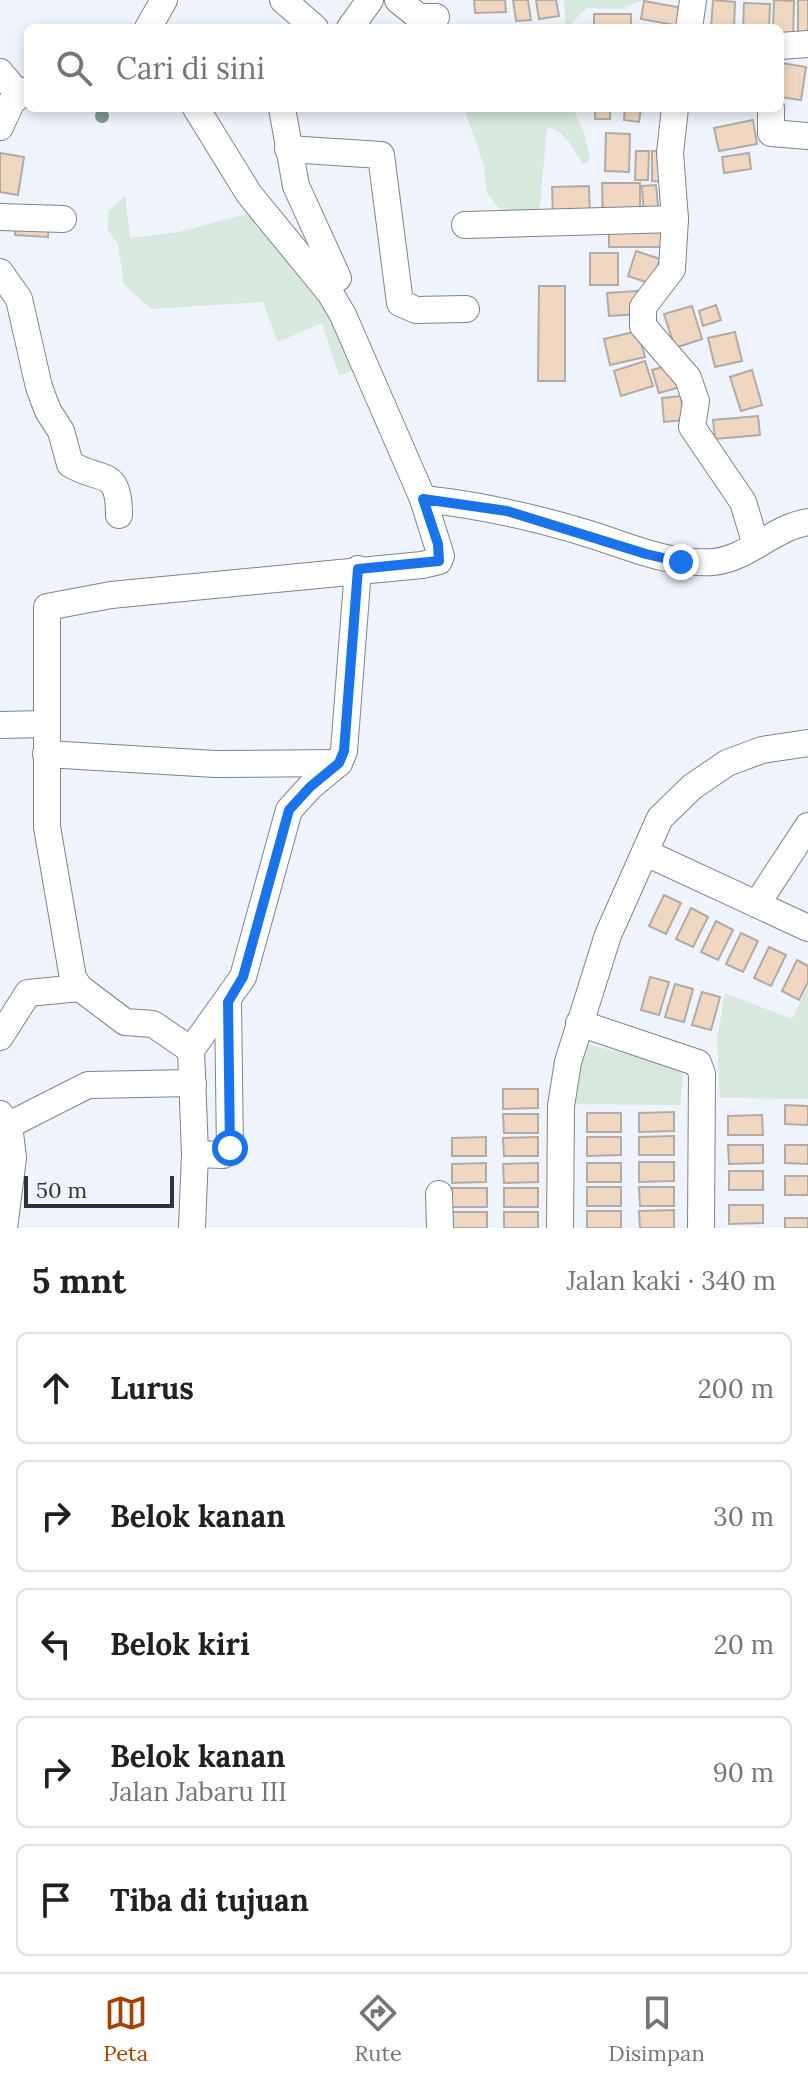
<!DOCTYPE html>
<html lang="id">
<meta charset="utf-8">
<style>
body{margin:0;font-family:Lora,serif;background:#f2f2f2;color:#202124}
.scale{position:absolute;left:24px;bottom:20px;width:150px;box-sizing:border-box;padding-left:8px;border:4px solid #313336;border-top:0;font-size:22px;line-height:28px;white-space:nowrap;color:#313336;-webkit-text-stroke:6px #eff3fb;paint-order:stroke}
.stop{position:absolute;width:24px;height:24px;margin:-18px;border:6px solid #1a73e8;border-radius:50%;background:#fff}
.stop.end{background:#1a73e8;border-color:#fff;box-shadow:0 2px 8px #0008}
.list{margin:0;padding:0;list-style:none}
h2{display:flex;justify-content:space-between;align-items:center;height:104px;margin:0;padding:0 32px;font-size:34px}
h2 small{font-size:26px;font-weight:400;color:#757577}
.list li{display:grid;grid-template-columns:52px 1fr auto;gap:24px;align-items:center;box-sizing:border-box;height:112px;margin:0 16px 16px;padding:0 16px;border:2px solid #e0e0e0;border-radius:12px}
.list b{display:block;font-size:30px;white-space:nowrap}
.list p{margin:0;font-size:26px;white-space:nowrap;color:#757577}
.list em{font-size:26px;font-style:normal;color:#757577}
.icon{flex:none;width:44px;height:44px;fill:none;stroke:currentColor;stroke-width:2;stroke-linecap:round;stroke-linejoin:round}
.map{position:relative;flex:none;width:808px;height:1228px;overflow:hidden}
.search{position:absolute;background:#fff;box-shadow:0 4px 12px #0003;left:24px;right:24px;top:24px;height:88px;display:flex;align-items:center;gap:20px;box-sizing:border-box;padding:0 28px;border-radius:12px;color:#757577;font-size:30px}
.sheet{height:744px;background:#fff}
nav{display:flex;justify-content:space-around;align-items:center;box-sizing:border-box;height:112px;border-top:2px solid #e0e0e0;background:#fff;font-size:22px;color:#757577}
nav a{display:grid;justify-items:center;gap:4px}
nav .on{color:#a44300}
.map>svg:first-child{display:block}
.green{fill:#d7e8dc}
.building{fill:#f0d7c1;stroke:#b2aba5;stroke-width:2}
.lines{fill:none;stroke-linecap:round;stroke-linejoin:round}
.minor-casing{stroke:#7f838a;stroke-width:28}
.minor{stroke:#fff;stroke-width:26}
.tree{fill:#7e9a8e}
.route{stroke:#1a73e8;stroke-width:10}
</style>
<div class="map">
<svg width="808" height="1228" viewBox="0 0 808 1228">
<rect width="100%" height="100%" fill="#eff3fb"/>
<g class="green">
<path d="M564,0H643L621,9L587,8L572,22L573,28H566Z"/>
<path d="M464,108H573L585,135L590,160L583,164C573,150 566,129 547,128L540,205L536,215L516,219L498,207L487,193L484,166Z"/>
<path d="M125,196L130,238L179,232L253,212L291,253L361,367L339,376L322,323L278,342L263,302L151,309L124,284L118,244L107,229L109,211Z"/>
<path d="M808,986V1099L720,1098L717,1040L725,993L792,1019Z"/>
<path d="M586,1044L670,1064L683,1074L680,1105L576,1104V1070Z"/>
</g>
<g class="building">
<path d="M474,0H505L506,12L475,13Z"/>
<path d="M513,0H528L531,20L516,21Z"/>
<path d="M536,0H556L559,16L539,19Z"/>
<path d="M713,0L735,2L734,28H711Z"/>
<path d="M774,0L794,1L793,40L780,39V28H773Z"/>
<rect x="798" y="0" width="10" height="34"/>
<path d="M644,1L683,8L680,26L641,19Z"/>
<path d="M744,3L770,4L769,28H743Z"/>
<rect x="594" y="14" width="37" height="14"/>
<path d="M782,63L806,67L801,100L780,97Z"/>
<rect x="595" y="108" width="15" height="11"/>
<path d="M625,108H641L639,122L624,120Z"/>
<path d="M753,120L757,144L719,151L714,128Z"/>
<path d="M606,133L630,134L629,172L605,171Z"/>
<path d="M636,151H649L648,180H635Z"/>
<path d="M652,151H669L668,182L652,181Z"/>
<path d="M0,153L24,157L18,195L0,192Z"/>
<path d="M749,153L751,169L724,173L722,157Z"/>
<path d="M602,183H640V220H603Z"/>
<path d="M656,185L659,217L644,218L642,186Z"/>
<path d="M589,186L590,219H553L552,187Z"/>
<path d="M16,219L49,221L48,237L15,235Z"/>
<rect x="609" y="226" width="58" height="21"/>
<path d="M636,251L660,259L652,284L628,276Z"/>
<rect x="590" y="253" width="28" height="32"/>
<path d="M539,286H565V381H538Z"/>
<path d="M637,291L639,314L609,316L607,293Z"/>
<path d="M716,305L721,320L703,326L699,311Z"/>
<path d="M692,306L702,339L675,348L664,314Z"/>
<path d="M638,331L645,357L610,365L604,339Z"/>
<path d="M735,332L742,361L715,367L708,338Z"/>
<path d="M645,361L653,386L621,396L614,371Z"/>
<path d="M673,364L680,387L659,393L652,370Z"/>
<path d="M752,370L762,405L741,411L730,377Z"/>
<path d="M681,396L683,420L664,422L662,398Z"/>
<path d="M758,416L760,435L715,439L713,420Z"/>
<path d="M664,895L681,903L666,934L649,926Z"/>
<path d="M691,908L708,917L693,947L676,939Z"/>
<path d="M716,921L733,930L718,960L701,952Z"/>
<path d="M741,933L758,941L743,972L726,964Z"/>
<path d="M769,947L786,955L771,986L754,978Z"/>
<path d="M797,960L808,966V982L799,1000L782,991Z"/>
<path d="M650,977L669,982L659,1015L641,1010Z"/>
<path d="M675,984L693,989L684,1022L665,1017Z"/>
<path d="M702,992L720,997L711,1030L692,1025Z"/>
<path d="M503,1089H538V1108L503,1109Z"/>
<path d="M785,1105L808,1106V1125L785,1124Z"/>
<path d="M674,1112V1131L639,1132V1113Z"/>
<rect x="587" y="1113" width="34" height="19"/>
<path d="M503,1114H538V1133H504Z"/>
<path d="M762,1115L763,1135H728V1116Z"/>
<path d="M674,1136V1155H639V1137Z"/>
<path d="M486,1137V1156H452V1138Z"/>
<path d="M538,1137V1156H504L503,1138Z"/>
<path d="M587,1137H621V1155L587,1156Z"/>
<path d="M728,1145H763V1163L729,1164Z"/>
<path d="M785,1145H808V1164L785,1163Z"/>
<path d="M639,1162H674V1181L639,1182Z"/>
<path d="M486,1163V1182L452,1183V1164Z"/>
<path d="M538,1163V1182L504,1183L503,1164Z"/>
<rect x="587" y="1163" width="34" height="19"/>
<rect x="729" y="1171" width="34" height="19"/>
<rect x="785" y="1176" width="23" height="19"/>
<rect x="587" y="1187" width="34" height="19"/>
<path d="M639,1187H674V1206H640Z"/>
<rect x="452" y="1188" width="35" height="19"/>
<rect x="504" y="1188" width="34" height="19"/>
<path d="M729,1205H763V1223L729,1224Z"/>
<path d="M674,1210V1228H640L639,1211Z"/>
<rect x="587" y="1211" width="34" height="17"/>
<rect x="452" y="1212" width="35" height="16"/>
<rect x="504" y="1212" width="34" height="16"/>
<rect x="785" y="1218" width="23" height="10"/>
</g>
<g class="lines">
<defs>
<g id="minor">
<path d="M283,0L315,28"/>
<path d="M398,0L419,17H436"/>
<path d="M148,28L164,0"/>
<path d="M350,28L370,0"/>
<path d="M689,28L693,0"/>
<path d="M780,46L808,44"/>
<path d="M0,72L19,95"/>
<path d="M282,108L296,186L338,278"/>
<path d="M675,108L670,153L675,219L672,269L643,307V326L688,378L696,401L692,427L743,502L756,545"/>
<path d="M771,108V133L808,136"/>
<path d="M0,127L12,101L28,90"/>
<path d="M288,149L381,155L400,303L416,310L466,309"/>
<path d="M0,217L63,219"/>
<path d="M465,225L675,219"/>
<path d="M0,272L19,299L39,387L48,411L61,431L70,464C102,483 119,467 119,515"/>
<path d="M423,499C480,505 534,517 589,534C631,547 668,565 713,562C748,559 774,527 808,522"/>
<path d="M0,725L46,724"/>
<path d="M46,754L215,764L339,763"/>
<path d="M646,853L808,928"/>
<path d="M757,904L808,826"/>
<path d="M579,1023L698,1063L702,1074L701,1228"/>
<path d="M0,1037L28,993L80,988"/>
<path d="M191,1050L153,1024L125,1022L80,988L73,978L47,827V607L111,595L422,565L439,561L441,556L423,499L343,315L330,293L249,194L196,108"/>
<path d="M0,1114L9,1125L88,1085L193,1083"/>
<path d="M195,1154L223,1155L230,1151L228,1002"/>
<path d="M439,1194L440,1228"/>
<path d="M4,1228L13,1158L9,1125"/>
<path d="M192,1228L195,1154L191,1050L243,977L289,810L310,787L339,763L344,751L358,569"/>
<path d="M560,1228L561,1106L568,1062L608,935L660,818L692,787L727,763L762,750L808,743"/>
</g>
</defs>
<use href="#minor" class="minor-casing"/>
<use href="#minor" class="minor"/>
</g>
<circle class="tree" cx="102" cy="116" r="7"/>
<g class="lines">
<path class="route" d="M230,1148L228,1002L243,977L289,810L310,787L339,763L344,751L358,569L439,561L438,544L423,499L507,511L646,554L681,562"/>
</g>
</svg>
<div class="scale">50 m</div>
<div class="stop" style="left:230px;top:1148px"></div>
<div class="stop end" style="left:681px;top:562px"></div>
<div class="search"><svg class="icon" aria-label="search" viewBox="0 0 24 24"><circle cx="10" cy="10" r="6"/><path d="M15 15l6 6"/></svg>Cari di sini</div>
</div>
<section class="sheet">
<h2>5 mnt<small>Jalan kaki · 340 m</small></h2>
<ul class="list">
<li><svg class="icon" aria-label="ahead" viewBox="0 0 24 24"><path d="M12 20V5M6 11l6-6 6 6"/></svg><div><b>Lurus</b></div><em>200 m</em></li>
<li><svg class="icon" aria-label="right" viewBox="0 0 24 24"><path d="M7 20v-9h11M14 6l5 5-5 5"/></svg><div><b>Belok kanan</b></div><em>30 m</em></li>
<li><svg class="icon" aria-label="left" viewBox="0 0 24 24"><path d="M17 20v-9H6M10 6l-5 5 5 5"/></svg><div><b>Belok kiri</b></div><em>20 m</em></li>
<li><svg class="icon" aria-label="right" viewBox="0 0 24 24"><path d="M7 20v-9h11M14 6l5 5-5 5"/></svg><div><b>Belok kanan</b><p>Jalan Jabaru III</p></div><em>90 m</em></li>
<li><svg class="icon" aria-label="arrive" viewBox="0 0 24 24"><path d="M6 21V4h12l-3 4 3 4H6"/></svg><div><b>Tiba di tujuan</b></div></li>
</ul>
</section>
<nav>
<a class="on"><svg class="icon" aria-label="map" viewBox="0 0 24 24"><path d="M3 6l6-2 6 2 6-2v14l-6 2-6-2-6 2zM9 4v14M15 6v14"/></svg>Peta</a>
<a><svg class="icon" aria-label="directions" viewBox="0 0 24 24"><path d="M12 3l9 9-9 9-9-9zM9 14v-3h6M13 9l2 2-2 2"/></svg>Rute</a>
<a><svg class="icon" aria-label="saved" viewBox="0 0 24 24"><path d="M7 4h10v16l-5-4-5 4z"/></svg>Disimpan</a>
</nav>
